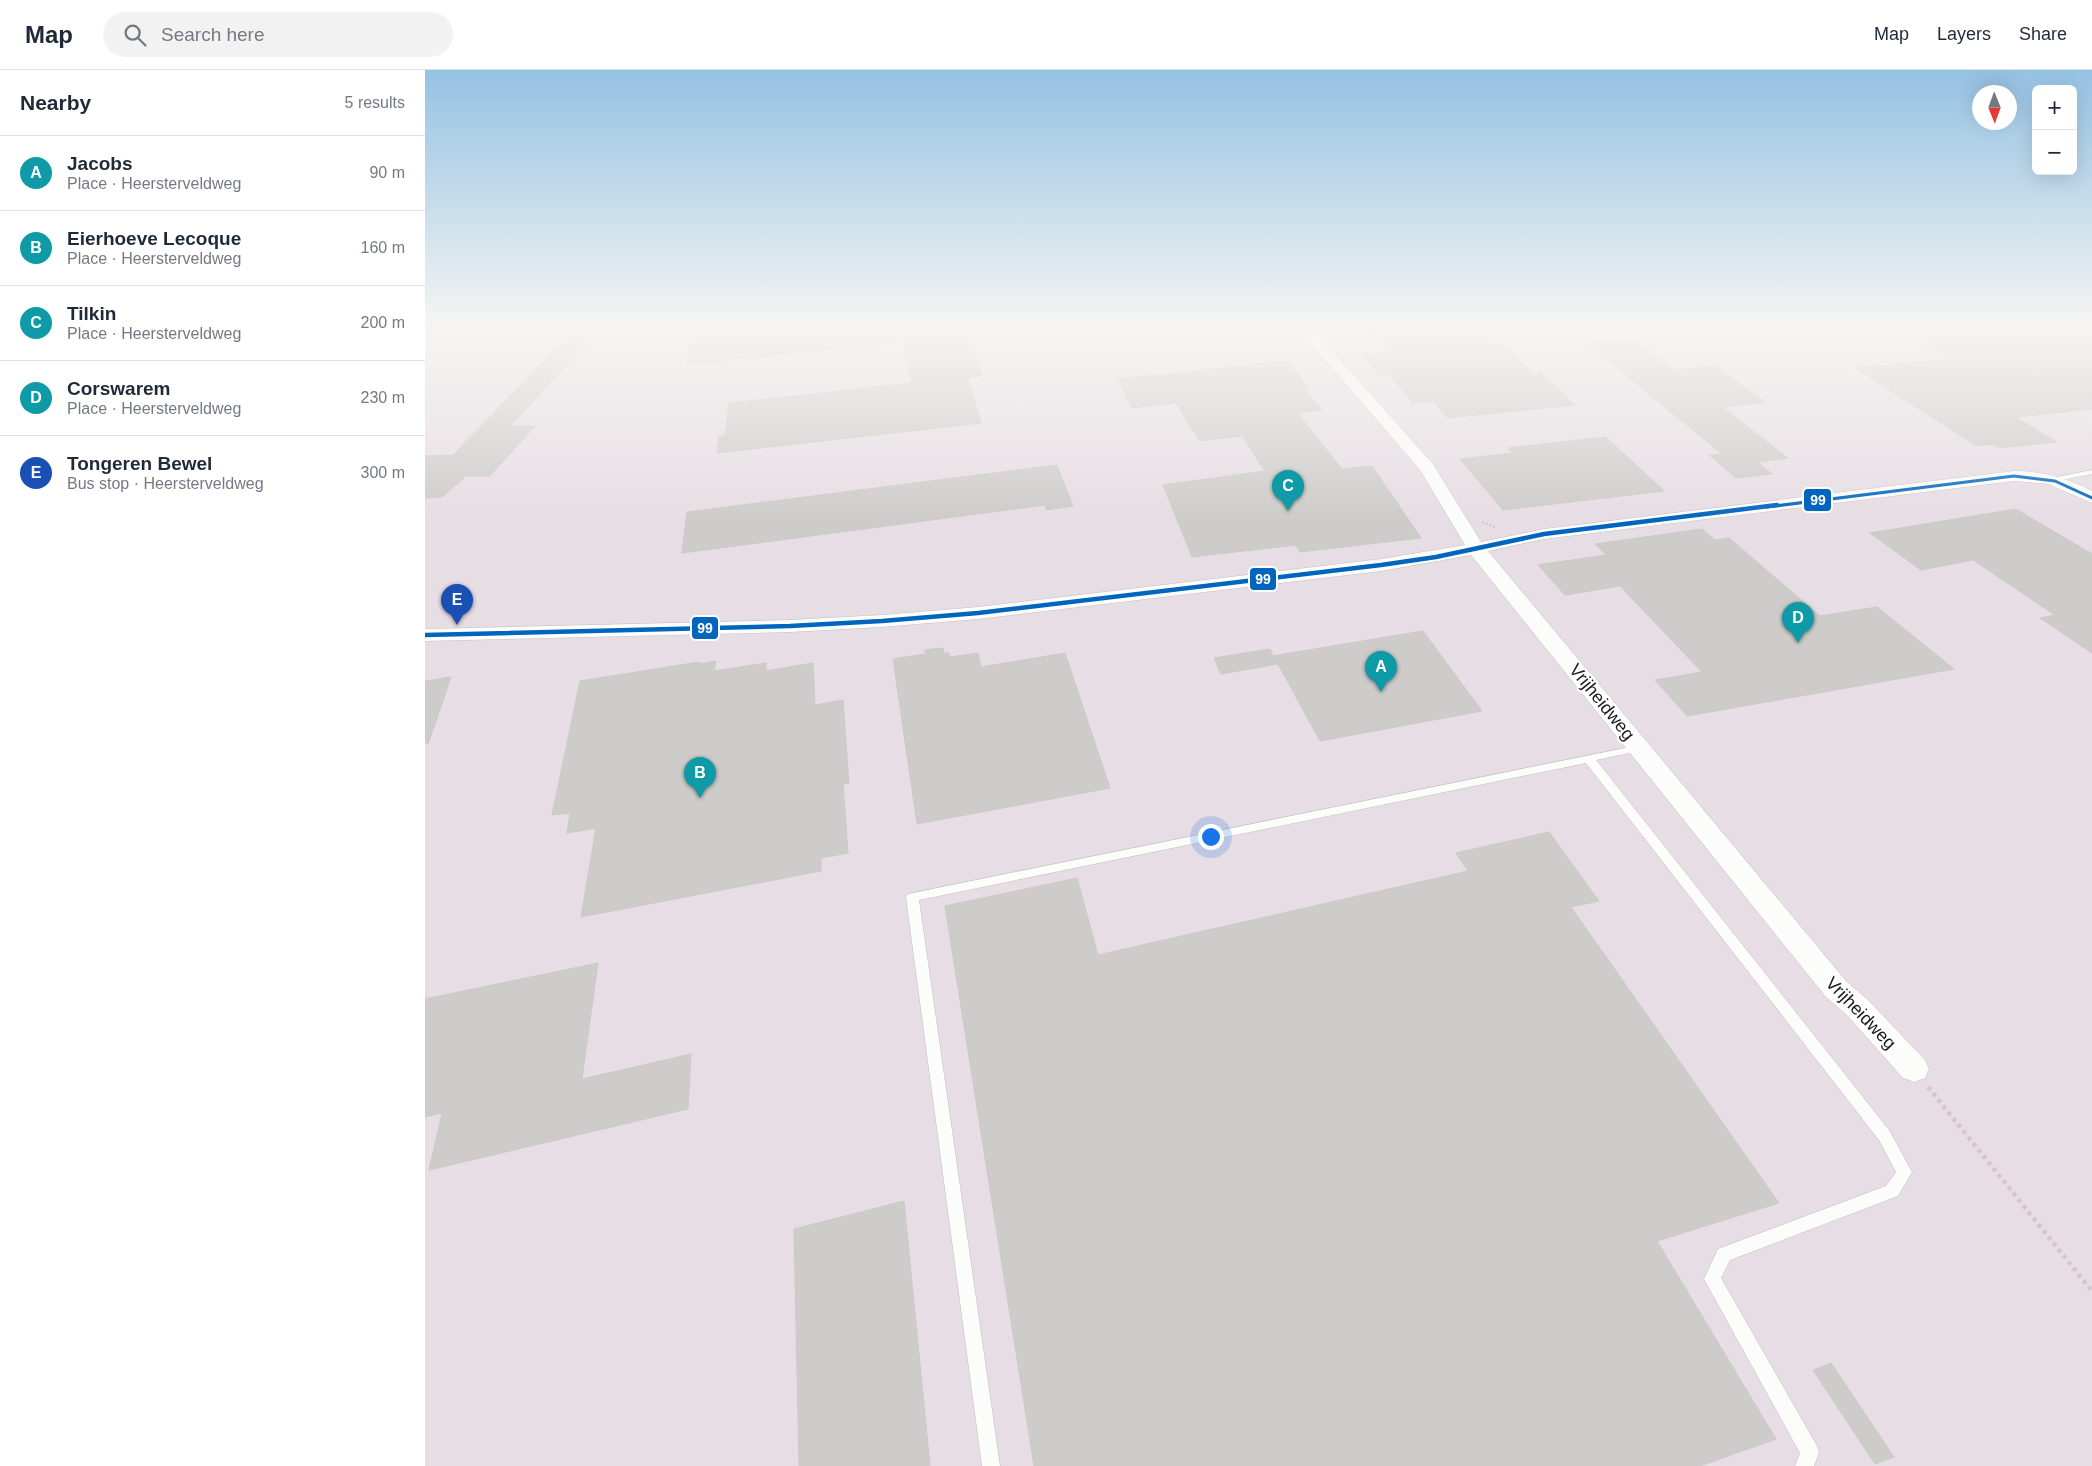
<!DOCTYPE html>
<meta charset="utf-8">
<style>
body{margin:0;font-family:Arial,sans-serif;background:#f2f2f3;color:#1f2937}
.controls{position:absolute;right:15px;top:15px;display:grid;overflow:hidden;border-radius:8px;box-shadow:0 5px 20px #0002}
.controls button{width:45px;height:45px;display:grid;place-items:center;padding:0;border:0;border-bottom:1px solid #e0e1e3;background:#fff;color:#1f2937;font:25px sans-serif}
.compass{position:absolute;left:1547px;top:15px;width:45px;height:45px;border-radius:50%;background:#fff;box-shadow:0 5px 20px #0002;rotate:179deg}
.you{position:absolute;left:785px;top:766px;width:18px;height:18px;margin:-12px;border:4px solid #fff;border-radius:50%;background:#1a73e8;box-shadow:0 0 0 8px #1a73e833}
.badge{display:grid;place-items:center;width:32px;height:32px;border-radius:50%;background:#db2777;color:#fff;font-size:16px;font-weight:700}
.pin{position:absolute;translate:-50% -41px;filter:drop-shadow(0 1px 2px #0008)}
.pin::after{content:'';position:absolute;top:26px;width:18px;height:15px;background:inherit;clip-path:polygon(0 0,100% 0,50% 100%)}
.list{margin:0;padding:0;list-style:none}
h2{display:flex;justify-content:space-between;align-items:center;height:65px;margin:0;padding:0 20px;font-size:21px}
h2 small{font-size:16px;font-weight:400;color:#747a83}
.list li{display:grid;grid-template-columns:32px 1fr auto;gap:15px;align-items:center;box-sizing:border-box;height:75px;padding:0 20px;border-top:1px solid #e0e1e3}
.list b{display:block;font-size:19px;white-space:nowrap}
.list p{margin:0;font-size:16px;white-space:nowrap;color:#747a83}
.list em{font-size:16px;font-style:normal;color:#747a83}
.icon{flex:none;width:28px;height:28px;fill:none;stroke:currentColor;stroke-width:2;stroke-linecap:round;stroke-linejoin:round}
.map{position:relative;flex:none;width:1667px;height:1396px;overflow:hidden}
header{display:flex;align-items:center;gap:30px;box-sizing:border-box;height:70px;padding:0 25px;background:#fff;border-bottom:1px solid #e0e1e3}
header strong{font-size:24px}
nav{display:flex;gap:28px;margin-inline-start:auto;font-size:18px}
.search{width:350px;height:45px;background:#f2f2f3;display:flex;align-items:center;gap:12px;box-sizing:border-box;padding:0 18px;border-radius:28px;color:#747a83;font-size:19px}
main{display:flex}
aside{flex:1;background:#fff}
.map>svg:first-child{display:block}
.industrial{fill:#e7dde4}
.building{fill:#ceccca;stroke:#cdc9c6}
.lines{fill:none;stroke-linecap:round;stroke-linejoin:round}
.service-casing{stroke:#c1c0bf;stroke-width:1}
.minor-casing{stroke:#c1c0bf;stroke-width:1}
.path-far1{stroke:#d4c7c6;stroke-width:2.5;stroke-dasharray:2 2;stroke-linecap:butt}
.path{stroke:#d4c7c6;stroke-width:4.5;stroke-dasharray:4 4;stroke-linecap:butt}
.service{fill:#fcfcfb;fill-rule:evenodd}
.minor{fill:#fcfcfb;fill-rule:evenodd}
.bus-1-far1-casing{stroke:#fff;stroke-width:5.5}
.bus-1-casing{stroke:#fff;stroke-width:8}
.bus-1-far1{stroke:#0065bd;stroke-width:3}
.bus-1{stroke:#0065bd;stroke-width:4.5}
.labels{text-anchor:middle;dominant-baseline:central;stroke-width:4.5;stroke-linejoin:round;paint-order:stroke}
.street-label{font-size:18px;fill:#1c1c1c;stroke:#fff}
.line-badge{stroke:#fff;stroke-width:2}
.badge-label{font-size:14px;text-anchor:middle;font-weight:bold;fill:#fff}
</style>
<header>
<strong>Map</strong>
<div class="search"><svg class="icon" aria-label="search" viewBox="0 0 24 24"><circle cx="10" cy="10" r="6"/><path d="M15 15l6 6"/></svg>Search here</div>
<nav><a>Map</a><a>Layers</a><a>Share</a></nav>
</header>
<main>
<aside>
<h2>Nearby<small>5 results</small></h2>
<ul class="list">
<li><span class="badge" style="background:#0f9aa8">A</span><div><b>Jacobs</b><p>Place · Heersterveldweg</p></div><em>90 m</em></li>
<li><span class="badge" style="background:#0f9aa8">B</span><div><b>Eierhoeve Lecoque</b><p>Place · Heersterveldweg</p></div><em>160 m</em></li>
<li><span class="badge" style="background:#0f9aa8">C</span><div><b>Tilkin</b><p>Place · Heersterveldweg</p></div><em>200 m</em></li>
<li><span class="badge" style="background:#0f9aa8">D</span><div><b>Corswarem</b><p>Place · Heersterveldweg</p></div><em>230 m</em></li>
<li><span class="badge" style="background:#1a4fb4">E</span><div><b>Tongeren Bewel</b><p>Bus stop · Heersterveldweg</p></div><em>300 m</em></li>
</ul>
</aside>
<div class="map">
<svg width="1667" height="1396" viewBox="0 0 1667 1396">
<rect width="100%" height="100%" fill="#eae8e5"/>
<rect class="industrial" x="0" y="255" width="1667" height="1141"/>
<g class="building">
<path d="M268,255H542L557,306L543,308L556,353L292,383L294,366H300L304,333L487,313L478,272L262,294Z"/>
<path d="M944,255H1021V262L1060,259L1108,304L1116,303L1150,335L1023,348L1008,331L988,333L964,304L954,305L938,285L967,282Z"/>
<path d="M1583,255L1595,259L1649,255L1667,264V339L1590,347L1632,372L1575,378L1567,374L1552,376L1430,298L1526,289L1476,261L1528,256L1535,260Z"/>
<path d="M172,263L85,356H110L65,406H41L17,427L0,428V386L28,385L145,264Z"/>
<path d="M1208,269L1248,300L1290,296L1340,332L1297,337L1363,388L1332,392L1347,404L1311,408L1284,385L1297,384L1162,273Z"/>
<path d="M862,291L884,318H878L897,340L872,343L917,399L947,396L996,468L875,482L871,475L767,487L738,415L840,401L817,366L775,371L751,333L707,338L693,309Z"/>
<path d="M1181,367L1239,421L1078,440L1035,389L1088,383L1083,378Z"/>
<path d="M632,395L648,436L621,440L620,435L257,483L262,442Z"/>
<path d="M1591,439L1667,484V583L1615,548L1630,545L1548,490L1496,500L1445,463Z"/>
<path d="M1277,459L1290,470L1304,468L1395,546L1452,537L1529,599L1262,646L1230,610L1277,602L1195,516L1140,525L1113,495L1181,485L1170,474Z"/>
<path d="M998,561L1057,641L895,671L853,594L796,604L789,588L845,579L848,586Z"/>
<path d="M518,578L519,583H524L525,587L553,583L556,597L640,583L685,718L492,754L468,589L501,584L500,580Z"/>
<path d="M291,591L289,601L341,593V601L388,593L390,635L418,630L424,713L418,714L423,783L396,788V801L156,847L171,758L142,763L145,743L127,745L155,611L274,592V594Z"/>
<path d="M26,607L3,674L0,673V611Z"/>
<path d="M1124,762L1174,831L1146,837L1354,1133L1232,1171L1351,1369L1275,1396H609L520,836L652,808L673,885L1043,801L1031,783Z"/>
<path d="M173,893L157,1009L266,984L263,1039L4,1100L17,1043L0,1047V929Z"/>
<path d="M479,1131L505,1396H374L369,1159Z"/>
<path d="M1406,1293L1469,1387L1450,1394L1388,1300Z"/>
</g>
<g class="lines">
<defs>
<g id="service">
<path d="M1667,400V404L1627,412L1623,410L1627,408Z"/>
<path d="M1215,675L1221,678L1219,680L1171,690L1464,1060L1487,1102L1473,1126L1305,1190L1296,1208L1392,1376L1394,1383L1389,1396H1370L1375,1383L1279,1209L1293,1179L1461,1116L1471,1102L1454,1070L1161,693L494,830L575,1396H557L481,827L483,824Z"/>
</g>
<path id="minor" d="M870,255H884L1008,394L1056,472L1119,459L1589,401C1617,401 1642,408 1667,421V433L1623,414L1589,411L1119,469L1063,481L1421,911L1443,930L1500,990L1504,999L1500,1008L1489,1012L1478,1008L1423,946L1401,927L1046,485L956,501L553,549L457,557L365,562L0,571V559L365,550L457,545L553,537L956,489L1040,475L995,400Z"/>
</defs>
<use href="#service" class="service-casing"/>
<use href="#minor" class="minor-casing"/>
<path class="path-far1" d="M1057,452L1070,457"/>
<path class="path" d="M1503,1017L1667,1221"/>
<use href="#service" class="service"/>
<use href="#minor" class="minor"/>
<defs>
<path id="bus-1-far1" d="M1342,437L1589,406L1630,411L1667,428"/>
<path id="bus-1" d="M0,565L365,556L457,551L553,543L956,495L1011,487L1119,464L1352,435"/>
</defs>
<use href="#bus-1-far1" class="bus-1-far1-casing"/>
<use href="#bus-1" class="bus-1-casing"/>
<use href="#bus-1-far1" class="bus-1-far1"/>
<use href="#bus-1" class="bus-1"/>
</g>
<linearGradient id="sky" x2="0" y2="1"><stop stop-color="#95c2e3"/><stop offset="0.57" stop-color="#f6f5f3"/><stop offset="1" stop-color="#f6f5f3" stop-opacity="0"/></linearGradient>
<rect width="1667" height="451" fill="url(#sky)"/>
<g class="labels">
<g class="street-label">
<text transform="translate(1177 632) rotate(51)">Vrijheidweg</text>
<text transform="translate(1436 943) rotate(46)">Vrijheidweg</text>
</g>
</g>
<g class="line-badge">
<rect x="1378" y="418" width="29" height="24" rx="5" fill="#0065bd"/>
<rect x="824" y="497" width="28" height="24" rx="5" fill="#0065bd"/>
<rect x="266" y="546" width="28" height="24" rx="5" fill="#0065bd"/>
</g>
<g class="badge-label">
<text x="1393" y="435">99</text>
<text x="838" y="514">99</text>
<text x="280" y="563">99</text>
</g>
</svg>
<div class="controls">
<button>+</button>
<button>−</button>
</div>
<svg class="compass" viewBox="-18 -18 36 36"><path d="M0-13l5 13h-10z" fill="#e53935"/><path d="M0 13l5-13h-10z" fill="#747a83"/></svg>
<div class="you"></div>
<div class="pin badge" style="left:956px;top:622px;background:#0f9aa8">A</div>
<div class="pin badge" style="left:275px;top:728px;background:#0f9aa8">B</div>
<div class="pin badge" style="left:863px;top:441px;background:#0f9aa8">C</div>
<div class="pin badge" style="left:1373px;top:573px;background:#0f9aa8">D</div>
<div class="pin badge" style="left:32px;top:555px;background:#1a4fb4">E</div>
</div>
</main>
